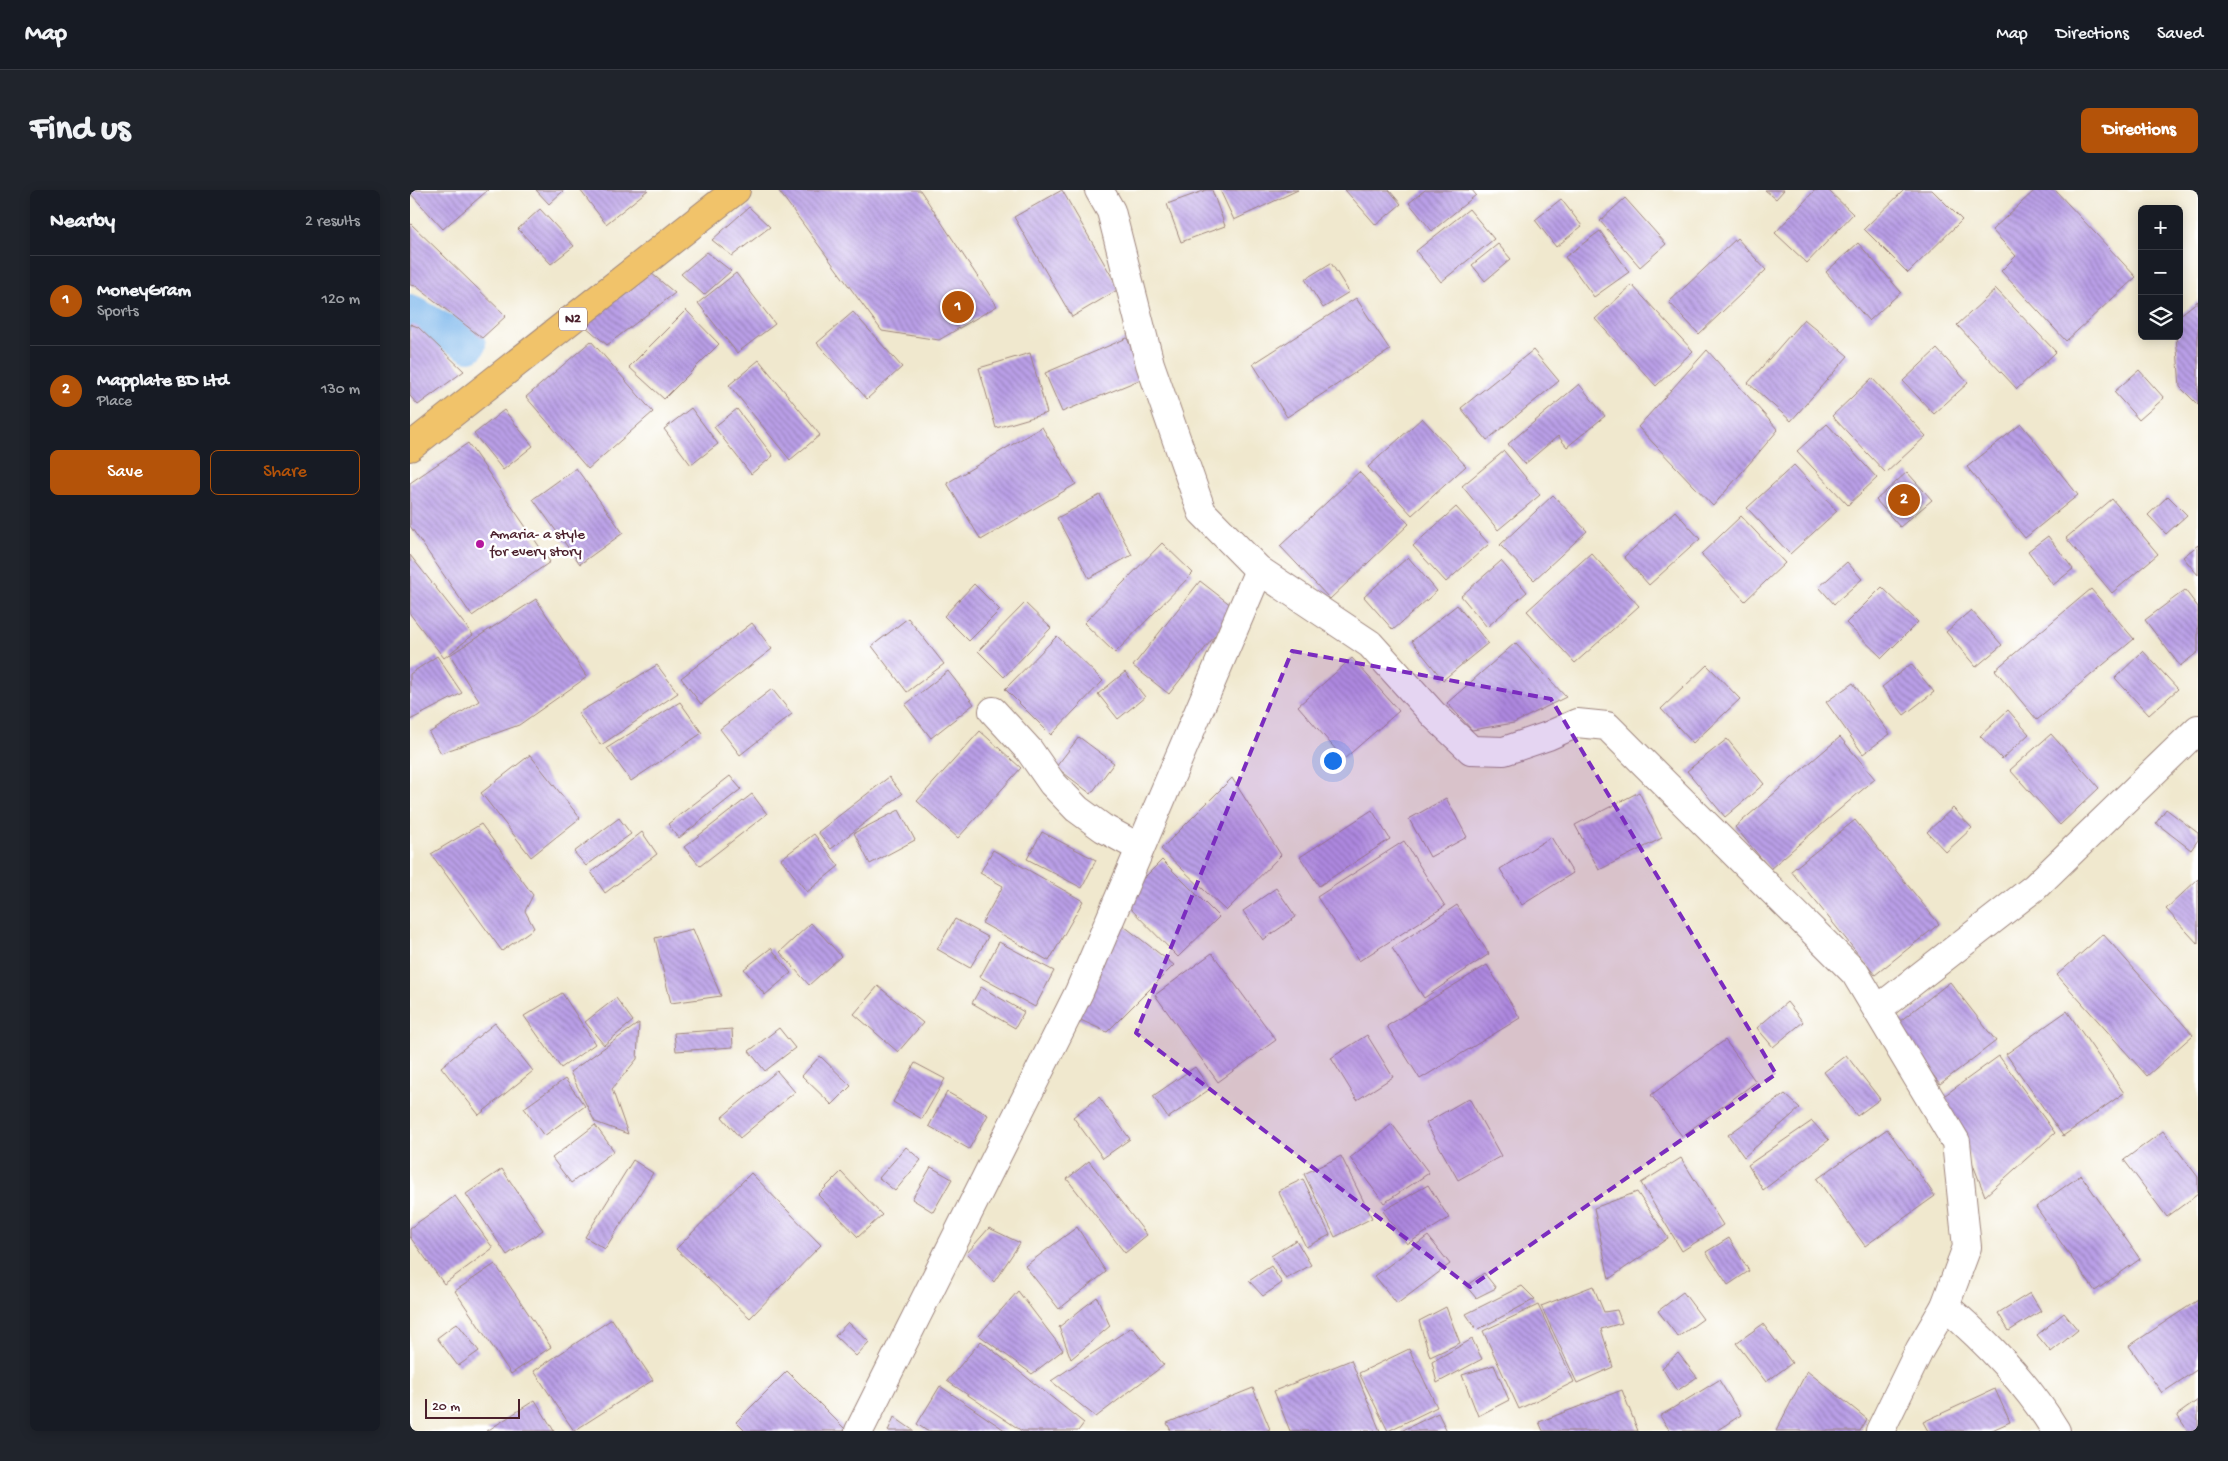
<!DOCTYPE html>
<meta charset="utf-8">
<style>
body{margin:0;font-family:"Gochi Hand",sans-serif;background:#20242c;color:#f1f3f6}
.controls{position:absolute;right:15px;top:15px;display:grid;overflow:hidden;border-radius:8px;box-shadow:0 2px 12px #0003}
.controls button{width:45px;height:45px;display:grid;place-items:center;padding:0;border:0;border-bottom:1px solid #363941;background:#171b24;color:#f1f3f6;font:25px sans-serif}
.scale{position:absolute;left:15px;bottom:12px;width:95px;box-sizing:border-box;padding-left:5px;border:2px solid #4a1f2b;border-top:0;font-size:14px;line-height:18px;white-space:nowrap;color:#4a1f2b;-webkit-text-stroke:4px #fff;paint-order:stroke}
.you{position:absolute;left:922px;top:570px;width:18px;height:18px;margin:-12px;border:4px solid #fff;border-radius:50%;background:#1a73e8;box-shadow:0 0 0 8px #1a73e833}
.badge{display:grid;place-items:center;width:32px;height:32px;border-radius:50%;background:#b45309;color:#fff;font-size:16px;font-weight:700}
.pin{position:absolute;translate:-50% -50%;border:2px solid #fff;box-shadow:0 1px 5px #0006}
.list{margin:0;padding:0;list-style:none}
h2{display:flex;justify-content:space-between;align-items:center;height:65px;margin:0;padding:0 20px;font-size:21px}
h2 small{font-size:16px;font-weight:400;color:#9ea1a6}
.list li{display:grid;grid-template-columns:32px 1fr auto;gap:15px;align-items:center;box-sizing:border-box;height:90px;padding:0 20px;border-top:1px solid #363941}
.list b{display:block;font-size:19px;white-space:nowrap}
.list p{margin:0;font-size:16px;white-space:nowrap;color:#9ea1a6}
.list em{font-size:16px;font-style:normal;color:#9ea1a6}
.actions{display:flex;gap:10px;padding:15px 20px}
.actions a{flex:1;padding:11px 0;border:1px solid #b45309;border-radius:8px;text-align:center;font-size:18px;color:#b45309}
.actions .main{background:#b45309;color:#fff}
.icon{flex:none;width:28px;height:28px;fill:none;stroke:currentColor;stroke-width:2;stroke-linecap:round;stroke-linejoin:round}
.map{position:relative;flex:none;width:1788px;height:1241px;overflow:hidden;border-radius:8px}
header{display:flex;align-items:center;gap:30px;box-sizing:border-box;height:70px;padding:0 25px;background:#171b24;border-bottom:1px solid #363941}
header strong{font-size:24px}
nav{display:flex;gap:28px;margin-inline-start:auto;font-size:18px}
.intro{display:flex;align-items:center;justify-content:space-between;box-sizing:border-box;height:120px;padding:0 30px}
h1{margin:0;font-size:35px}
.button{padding:12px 22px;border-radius:8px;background:#b45309;color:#fff;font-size:18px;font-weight:700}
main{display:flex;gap:30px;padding:0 30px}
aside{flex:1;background:#171b24;border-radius:8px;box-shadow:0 2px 12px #0003}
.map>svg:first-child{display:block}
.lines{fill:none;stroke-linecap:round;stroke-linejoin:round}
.canal{stroke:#79b5eb;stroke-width:34}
.building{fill:url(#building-back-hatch)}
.minor-casing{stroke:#9d847c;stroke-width:30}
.highway-casing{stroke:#9d847c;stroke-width:30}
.minor{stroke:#fff;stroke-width:28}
.highway{stroke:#f1c36a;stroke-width:28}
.marked{fill:#7b2cbf;fill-opacity:0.2;stroke:#7b2cbf;stroke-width:4;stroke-dasharray:10 6;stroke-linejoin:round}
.poi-dot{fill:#b5179e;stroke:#fff;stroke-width:2}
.labels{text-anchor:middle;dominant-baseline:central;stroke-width:5;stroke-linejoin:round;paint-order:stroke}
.shield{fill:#fff;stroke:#80626b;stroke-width:1}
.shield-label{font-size:14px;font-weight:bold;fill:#4a1f2b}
.poi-label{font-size:15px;fill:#4a1f2b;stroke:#fff;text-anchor:start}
</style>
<header>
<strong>Map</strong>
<nav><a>Map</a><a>Directions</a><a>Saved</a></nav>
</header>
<div class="intro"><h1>Find us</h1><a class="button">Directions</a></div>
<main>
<aside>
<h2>Nearby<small>2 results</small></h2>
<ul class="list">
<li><span class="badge">1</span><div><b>MoneyGram</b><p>Sports</p></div><em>120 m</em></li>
<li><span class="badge">2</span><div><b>Mapplate BD Ltd</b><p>Place</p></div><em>130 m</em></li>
</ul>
<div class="actions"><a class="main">Save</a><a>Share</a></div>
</aside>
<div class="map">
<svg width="1788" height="1241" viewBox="0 0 1788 1241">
<defs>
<pattern id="building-back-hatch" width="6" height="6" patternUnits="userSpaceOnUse" patternTransform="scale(1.25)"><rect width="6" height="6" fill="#b99fe7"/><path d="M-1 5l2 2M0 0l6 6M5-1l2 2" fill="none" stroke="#9881bb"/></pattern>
</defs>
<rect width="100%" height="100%" fill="#fff"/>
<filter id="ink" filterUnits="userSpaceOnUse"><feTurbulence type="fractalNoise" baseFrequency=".02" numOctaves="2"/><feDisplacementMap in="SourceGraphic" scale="10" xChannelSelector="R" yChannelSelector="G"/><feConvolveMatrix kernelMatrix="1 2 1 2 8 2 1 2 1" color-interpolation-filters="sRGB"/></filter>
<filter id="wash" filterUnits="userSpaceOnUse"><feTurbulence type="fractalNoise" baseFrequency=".0096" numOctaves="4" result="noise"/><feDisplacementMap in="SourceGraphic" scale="20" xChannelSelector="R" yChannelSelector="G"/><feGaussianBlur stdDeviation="1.12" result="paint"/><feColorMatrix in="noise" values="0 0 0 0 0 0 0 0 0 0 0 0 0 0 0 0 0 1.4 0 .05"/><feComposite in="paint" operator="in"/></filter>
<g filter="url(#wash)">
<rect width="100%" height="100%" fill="#f0e8ce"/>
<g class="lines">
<path class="canal" d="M0,121L59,155"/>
</g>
<g id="blocks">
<g class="building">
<path d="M0,0H78L33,39L0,3Z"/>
<path d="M126,0H154L139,14Z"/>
<path d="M170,0H238L196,34Z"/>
<path d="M368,0H510L587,116L529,150L472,141Z"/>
<path d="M652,0L709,99L662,127L604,27Z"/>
<path d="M796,0H802L815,36L771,52L757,14Z"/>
<path d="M810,0H888L824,30Z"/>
<path d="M935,0H979L991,14L966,35Z"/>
<path d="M1015,0H1062L1066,5L1022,41L999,13Z"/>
<path d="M1355,0H1374L1366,9Z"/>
<path d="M1405,0H1418L1443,24L1397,73L1365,43Z"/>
<path d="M1494,0H1522L1552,30L1498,83L1454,39Z"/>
<path d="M1625,0H1645L1726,87L1656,151L1591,81L1606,66L1582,40Z"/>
<path d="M1215,8L1256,54L1230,77L1190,31Z"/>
<path d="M1151,9L1172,36L1146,57L1125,30Z"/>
<path d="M339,17L360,37L322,66L302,50Z"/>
<path d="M130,19L164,56L141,74L108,39Z"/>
<path d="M1059,19L1084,49L1031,92L1006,61Z"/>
<path d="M0,33L96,126L72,148L6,96L0,95Z"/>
<path d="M1190,41L1219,82L1184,107L1155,67Z"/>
<path d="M1327,48L1356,80L1289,144L1259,112Z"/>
<path d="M1448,53L1491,102L1459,131L1416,82Z"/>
<path d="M1088,54L1101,69L1075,91L1062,75Z"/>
<path d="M297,62L321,81L294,105L271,84Z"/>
<path d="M921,73L939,102L913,118L895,89Z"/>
<path d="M235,78L265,103L197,155L167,129Z"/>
<path d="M326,83L365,134L327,163L288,113Z"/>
<path d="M1222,95L1283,161L1246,196L1185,129Z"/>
<path d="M1586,99L1646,162L1607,199L1547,135Z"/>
<path d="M946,108L980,160L877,227L843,174Z"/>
<path d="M1788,111V215L1770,197L1766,146H1769V126Z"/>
<path d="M276,120L309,154L254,209L219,177Z"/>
<path d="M443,122L492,177L457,209L407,153Z"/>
<path d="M1394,129L1438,166L1381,231L1338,193Z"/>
<path d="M0,134L8,137L54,181L8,215L0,206Z"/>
<path d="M717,148L734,188L652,222L635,183Z"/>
<path d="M181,151L243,222L178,279L116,207Z"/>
<path d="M1527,159L1558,193L1524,224L1493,191Z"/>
<path d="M1123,160L1149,191L1077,250L1051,218Z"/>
<path d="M1297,160L1368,240L1303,316L1228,237Z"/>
<path d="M620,163L637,223L586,238L569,178Z"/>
<path d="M349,170L410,245L380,270L319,195Z"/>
<path d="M1729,180L1754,208L1729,230L1704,202Z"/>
<path d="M1462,188L1516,246L1476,283L1422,226Z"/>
<path d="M1169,194L1195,226L1157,257L1148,246L1115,274L1098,254Z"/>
<path d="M281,218L308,254L281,275L254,239Z"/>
<path d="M327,219L363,266L341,284L304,237Z"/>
<path d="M94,220L123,256L93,280L64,244Z"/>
<path d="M1012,228L1056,276L1002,325L958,277Z"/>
<path d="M1417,234L1467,288L1438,315L1387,261Z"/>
<path d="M1611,234L1668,305L1615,348L1557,277Z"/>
<path d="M632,237L666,294L571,350L537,293Z"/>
<path d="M58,253L140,372L62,426L0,336V293Z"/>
<path d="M1094,261L1130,305L1088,340L1052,296Z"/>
<path d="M1384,275L1427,321L1380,364L1337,318Z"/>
<path d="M166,278L213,343L170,374L123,309Z"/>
<path d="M949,282L999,334L920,409L870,356Z"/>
<path d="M1497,282L1522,310L1490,337L1466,310Z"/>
<path d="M690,305L722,365L679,388L647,328Z"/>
<path d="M1143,305L1177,341L1124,390L1090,355Z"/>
<path d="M1758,306L1777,325L1756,344L1738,325Z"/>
<path d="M1702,309L1748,364L1702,403L1656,348Z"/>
<path d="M1046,317L1079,354L1036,392L1003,356Z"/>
<path d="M1265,321L1290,349L1239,395L1214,367Z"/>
<path d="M1331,326L1375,373L1335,411L1291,364Z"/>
<path d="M1638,346L1663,379L1643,395L1618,361Z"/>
<path d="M752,353L783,383L705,463L674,433Z"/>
<path d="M1788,355V385L1773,367Z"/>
<path d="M1181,363L1229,416L1165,473L1117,421Z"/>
<path d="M0,365L63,445L34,468L0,424Z"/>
<path d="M998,367L1027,401L983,440L954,407Z"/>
<path d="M1091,371L1117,402L1077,437L1051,406Z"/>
<path d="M1437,372L1452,389L1424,414L1409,397Z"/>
<path d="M790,391L826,419L759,504L723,476Z"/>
<path d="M564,394L590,420L559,451L534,426Z"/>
<path d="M1472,397L1508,432L1472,468L1436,433Z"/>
<path d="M1681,399L1724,449L1627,530L1585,480Z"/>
<path d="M1775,400L1788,417V462L1770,476L1735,430Z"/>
<path d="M126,409L177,487L109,535L31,563L19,543L69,511L40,465Z"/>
<path d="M615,413L641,438L594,487L568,461Z"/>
<path d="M1047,415L1078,453L1033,490L1002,451Z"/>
<path d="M1561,420L1592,455L1566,477L1536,442Z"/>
<path d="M498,428L534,474L497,502L462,456Z"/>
<path d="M342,433L362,459L291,514L271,488Z"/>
<path d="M647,446L693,491L641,545L595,499Z"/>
<path d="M1105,453L1156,507L1104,533L1062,540L1037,513Z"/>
<path d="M1733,461L1768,499L1739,525L1705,488Z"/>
<path d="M27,466L52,503L0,530V484Z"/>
<path d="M942,468L989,521L934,569L888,516Z"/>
<path d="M1501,474L1524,502L1494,525L1472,497Z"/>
<path d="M247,475L268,503L191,555L168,523Z"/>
<path d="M1297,475L1330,509L1283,553L1251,519Z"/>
<path d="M538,481L564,514L521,548L495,515Z"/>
<path d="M715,482L735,507L708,529L688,504Z"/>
<path d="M1443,493L1480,544L1453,564L1416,512Z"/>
<path d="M362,499L382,524L330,565L310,539Z"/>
<path d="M270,512L292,543L221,591L197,558Z"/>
<path d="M1598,520L1619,544L1592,569L1570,546Z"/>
<path d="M570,541L611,578L548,648L507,611Z"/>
<path d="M1641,544L1689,598L1650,635L1600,580Z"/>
<path d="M669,547L704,573L681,604L646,577Z"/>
<path d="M1430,547L1465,589L1360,679L1325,637Z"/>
<path d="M1317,549L1354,594L1315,627L1277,581Z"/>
<path d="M120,565L170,628L121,667L71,603Z"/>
<path d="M320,586L331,599L269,648L258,634Z"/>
<path d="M479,587L492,604L421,659L408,642Z"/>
<path d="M822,588L871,665L816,721L751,659Z"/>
<path d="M1229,602L1252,648L1189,680L1165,635Z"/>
<path d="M342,604L357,624L290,676L274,657Z"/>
<path d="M1036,608L1057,647L1020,667L999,629Z"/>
<path d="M1543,618L1562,638L1536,662L1517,642Z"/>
<path d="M1756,619L1788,643V650L1781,660L1746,633Z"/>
<path d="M489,620L505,650L460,674L444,643Z"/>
<path d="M962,620L980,649L909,696L890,667Z"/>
<path d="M209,628L221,644L176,676L164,662Z"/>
<path d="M1445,630L1529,734L1465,785L1381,681Z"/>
<path d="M71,634L123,705L115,721L124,738L92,761L21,664Z"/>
<path d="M232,642L247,664L195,703L181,682Z"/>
<path d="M632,642L686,670L672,698L617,669Z"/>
<path d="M404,644L429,676L397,702L371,669Z"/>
<path d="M1141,647L1163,683L1112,715L1090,679Z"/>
<path d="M994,651L1035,716L949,771L907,707Z"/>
<path d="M583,660L673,711L639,771L572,733L593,696L570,683Z"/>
<path d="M752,670L809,727L768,767L712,710Z"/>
<path d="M1788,689V754L1756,719Z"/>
<path d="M866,698L886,727L853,750L833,721Z"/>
<path d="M1047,715L1079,764L1014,808L982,758Z"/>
<path d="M545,729L578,747L560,778L527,759Z"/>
<path d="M705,729L764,775L697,842L664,827Z"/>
<path d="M401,733L431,766L399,795L370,762Z"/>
<path d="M283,739L311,806L261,813L245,748Z"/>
<path d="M1693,744L1783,845L1737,886L1647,785Z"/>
<path d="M589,752L644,781L625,817L570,787Z"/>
<path d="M361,758L381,783L355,805L334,779Z"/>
<path d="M802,763L866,850L808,892L745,805Z"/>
<path d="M1077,775L1110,828L1010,889L977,836Z"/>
<path d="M1540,792L1586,851L1530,894L1485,835Z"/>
<path d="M468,796L513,833L488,862L444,824Z"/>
<path d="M571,797L614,822L605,838L562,813Z"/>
<path d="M152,803L185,854L151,878L114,826Z"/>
<path d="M206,808L223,831L194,855L175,832Z"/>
<path d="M1377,812L1393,832L1363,857L1347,838Z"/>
<path d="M1657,821L1714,903L1653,946L1596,864Z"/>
<path d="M85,833L123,881L69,925L31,877Z"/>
<path d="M229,833L227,869L202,899L218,944L185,932L160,882Z"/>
<path d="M369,838L385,858L355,881L339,861Z"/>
<path d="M322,839L323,857L266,861L264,843Z"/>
<path d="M957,845L983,887L947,910L921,868Z"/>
<path d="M1315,850L1346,892L1272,946L1241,905Z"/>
<path d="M1436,865L1470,909L1447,926L1414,882Z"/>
<path d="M410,866L441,896L422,915L392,886Z"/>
<path d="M1589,866L1645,943L1575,1006L1553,948L1531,908Z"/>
<path d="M505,873L535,889L512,929L483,912Z"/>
<path d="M785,877L800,899L758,928L743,906Z"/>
<path d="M367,881L385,902L330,948L312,927Z"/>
<path d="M155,889L175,916L134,946L114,918Z"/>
<path d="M537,902L578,925L559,959L519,936Z"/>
<path d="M1375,904L1390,918L1334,967L1318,945Z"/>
<path d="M689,907L720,949L693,968L663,927Z"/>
<path d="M1059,908L1091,966L1048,990L1016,933Z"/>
<path d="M1402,931L1419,950L1353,1000L1338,975Z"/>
<path d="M982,934L1019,983L974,1013L940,968Z"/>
<path d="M185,935L204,961L161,993L142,968Z"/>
<path d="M1477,939L1525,1006L1455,1056L1407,989Z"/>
<path d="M1753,941L1788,987V1004L1757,1027L1714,970Z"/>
<path d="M496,957L511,970L485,1001L469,988Z"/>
<path d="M931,966L962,1028L925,1047L894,984Z"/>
<path d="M1271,968L1313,1035L1272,1061L1231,993Z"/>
<path d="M223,970L243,983L195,1059L175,1047Z"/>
<path d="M679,971L737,1045L715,1063L657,989Z"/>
<path d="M521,977L542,989L523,1022L502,1009Z"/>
<path d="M92,979L133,1040L97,1065L56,1004Z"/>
<path d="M431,982L472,1025L448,1047L408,1005Z"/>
<path d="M341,983L411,1055L340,1128L266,1059Z"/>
<path d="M1671,985L1730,1069L1685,1101L1626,1017Z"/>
<path d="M893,989L920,1045L896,1057L868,1001Z"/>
<path d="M1018,995L1039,1028L997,1054L973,1021Z"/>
<path d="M1227,1002L1258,1048L1199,1089L1184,1018Z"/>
<path d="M45,1006L83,1058L34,1094L0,1047V1038Z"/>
<path d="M667,1037L696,1082L649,1119L615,1076Z"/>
<path d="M579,1038L610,1053L584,1092L557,1063Z"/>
<path d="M1018,1046L1040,1074L987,1114L965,1086Z"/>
<path d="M1319,1048L1339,1081L1318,1095L1296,1062Z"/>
<path d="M886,1050L901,1075L876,1089L861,1066Z"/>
<path d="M85,1074L141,1157L101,1184L45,1101Z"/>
<path d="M861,1076L872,1093L853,1106L839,1091Z"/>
<path d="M1074,1083L1086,1098L1066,1108L1056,1096Z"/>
<path d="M1112,1096L1125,1109L1067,1140L1056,1124Z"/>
<path d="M1183,1096L1194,1122L1207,1120L1212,1133L1191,1139L1203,1177L1167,1193L1131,1116Z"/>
<path d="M608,1101L653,1160L622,1184L569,1145Z"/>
<path d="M1273,1102L1293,1129L1268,1147L1248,1121Z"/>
<path d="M1620,1103L1631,1121L1599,1141L1588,1123Z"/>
<path d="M687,1107L700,1136L661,1169L649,1137Z"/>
<path d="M1788,1110V1179L1752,1203L1719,1156Z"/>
<path d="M1128,1115L1164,1192L1109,1219L1073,1141Z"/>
<path d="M1036,1117L1050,1153L1020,1167L1009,1131Z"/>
<path d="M1654,1123L1668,1140L1641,1162L1627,1145Z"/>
<path d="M202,1129L243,1190L164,1241L124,1181Z"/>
<path d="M438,1132L459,1152L446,1166L425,1146Z"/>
<path d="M47,1133L69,1161L48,1176L27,1148Z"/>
<path d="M1353,1134L1382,1173L1356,1192L1326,1153Z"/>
<path d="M722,1137L754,1175L686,1227L641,1191Z"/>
<path d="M1062,1149L1072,1169L1027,1193L1022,1172Z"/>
<path d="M571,1151L674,1233L668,1241H612L537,1191Z"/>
<path d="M999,1159L1027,1217L978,1241L949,1183Z"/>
<path d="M1268,1163L1287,1187L1267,1201L1252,1178Z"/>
<path d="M941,1170L970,1241H880L864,1201Z"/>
<path d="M1084,1175L1099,1210L1068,1226L1052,1185Z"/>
<path d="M377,1181L437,1241H335L326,1232Z"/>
<path d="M1397,1181L1457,1229L1450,1241H1366Z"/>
<path d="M1309,1190L1331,1225L1306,1241H1260L1250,1226Z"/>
<path d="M530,1196L596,1241H517L507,1234Z"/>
<path d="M843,1198L860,1239L855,1241H761L757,1233Z"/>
<path d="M1585,1199L1600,1232L1580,1241H1518L1513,1232Z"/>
<path d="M1212,1200L1228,1241H1133L1129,1232Z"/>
<path d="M125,1210L144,1241H77Z"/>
<path d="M1788,1210V1241H1778L1767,1225Z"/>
<path d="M1028,1223L1037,1241H991Z"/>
<path d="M484,1227L504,1241H478Z"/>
</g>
</g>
</g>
<g filter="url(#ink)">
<use href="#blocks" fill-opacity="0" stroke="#9d847c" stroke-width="1"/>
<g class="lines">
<defs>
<g id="minor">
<path d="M689,0L701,21L740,174L792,322L849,380L960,454L1024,525L1061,560L1094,561L1138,546L1167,533L1197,536L1445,783L1546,952L1557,1057L1535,1116L1510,1159L1470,1241"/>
<path d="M583,521L619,560L642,593L667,619L693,638L730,658"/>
<path d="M1468,819L1625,697L1788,539"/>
<path d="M1535,1116C1576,1151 1618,1195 1646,1241"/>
<path d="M449,1241L669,802L849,380"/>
</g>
<path id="highway" d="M0,257L326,0"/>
</defs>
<use href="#minor" class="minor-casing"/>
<use href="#highway" class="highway-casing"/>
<use href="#minor" class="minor"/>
<use href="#highway" class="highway"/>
</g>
</g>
<path class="marked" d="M882,461L1141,509L1366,884L1060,1097L726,843Z"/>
<circle class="poi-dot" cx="70" cy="354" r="5"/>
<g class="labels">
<rect class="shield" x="149" y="117.5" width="28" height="23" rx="4"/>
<g class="shield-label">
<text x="163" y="129">N2</text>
</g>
<g class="poi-label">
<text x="80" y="345">Amaria- a style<tspan x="80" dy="17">for every story</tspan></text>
</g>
</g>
</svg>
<div class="controls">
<button>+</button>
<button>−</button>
<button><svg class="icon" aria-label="layers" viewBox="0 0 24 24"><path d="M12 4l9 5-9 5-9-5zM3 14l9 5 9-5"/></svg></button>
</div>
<div class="scale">20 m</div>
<div class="you"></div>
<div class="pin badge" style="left:548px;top:117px">1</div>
<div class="pin badge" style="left:1494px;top:310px">2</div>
</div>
</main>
